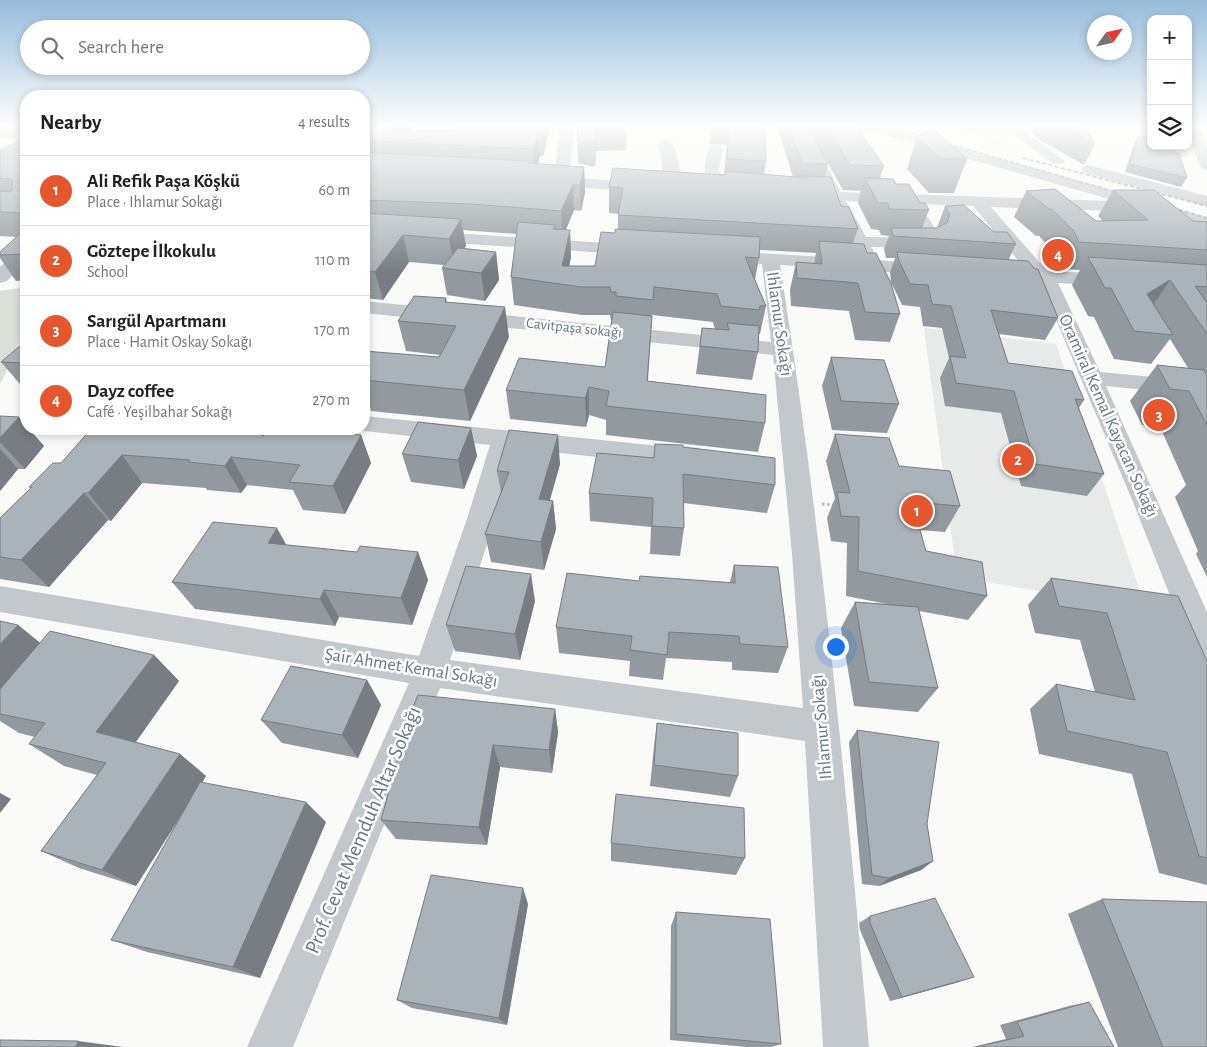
<!DOCTYPE html>
<meta charset="utf-8">
<style>
body{margin:0;font-family:"Alegreya Sans",sans-serif;background:#f6f6f6;color:#202124}
.controls{position:absolute;right:15px;top:15px;display:grid;overflow:hidden;border-radius:10px;box-shadow:0 2px 8px #0003}
.controls button{width:45px;height:45px;display:grid;place-items:center;padding:0;border:0;border-bottom:1px solid #e0e0e0;background:#fff;color:#202124;font:25px sans-serif}
.compass{position:absolute;left:1087px;top:15px;width:45px;height:45px;border-radius:50%;background:#fff;box-shadow:0 2px 8px #0003;rotate:56deg}
.you{position:absolute;left:835px;top:646px;width:18px;height:18px;margin:-12px;border:4px solid #fff;border-radius:50%;background:#1a73e8;box-shadow:0 0 0 8px #1a73e833}
.badge{display:grid;place-items:center;width:32px;height:32px;border-radius:50%;background:#e4572e;color:#fff;font-size:16px;font-weight:700}
.pin{position:absolute;translate:-50% -50%;border:2px solid #fff;box-shadow:0 1px 5px #0006}
.list{margin:0;padding:0;list-style:none}
h2{display:flex;justify-content:space-between;align-items:center;height:65px;margin:0;padding:0 20px;font-size:21px}
h2 small{font-size:16px;font-weight:400;color:#757577}
.list li{display:grid;grid-template-columns:32px 1fr auto;gap:15px;align-items:center;box-sizing:border-box;height:70px;padding:0 20px;border-top:1px solid #e0e0e0}
.list b{display:block;font-size:19px;white-space:nowrap}
.list p{margin:0;font-size:16px;white-space:nowrap;color:#757577}
.list em{font-size:16px;font-style:normal;color:#757577}
.icon{flex:none;width:28px;height:28px;fill:none;stroke:currentColor;stroke-width:2;stroke-linecap:round;stroke-linejoin:round}
.map{position:relative;flex:none;width:1207px;height:1047px;overflow:hidden}
.search{position:absolute;background:#fff;box-shadow:0 2px 8px #0003;left:20px;top:20px;width:350px;height:55px;display:flex;align-items:center;gap:12px;box-sizing:border-box;padding:0 18px;border-radius:28px;color:#757577;font-size:19px}
.panel{position:absolute;background:#fff;box-shadow:0 2px 8px #0003;left:20px;top:90px;width:350px;height:345px;border-radius:20px}
.map>svg:first-child{display:block}
.built{fill:#e8e9e9}
.green{fill:#dadfd7}
.lines{fill:none;stroke-linecap:round;stroke-linejoin:round}
.path-far1{stroke:#bbbfc2;stroke-width:2;stroke-dasharray:1 1;stroke-linecap:butt}
.path{stroke:#bbbfc2;stroke-width:3;stroke-dasharray:2.5 2.5;stroke-linecap:butt}
.minor{fill:#c3c8cc;fill-rule:evenodd}
.rail{stroke:#a2aab0;stroke-width:2;stroke-dasharray:4.5 2;stroke-linecap:butt}
.wall{fill:#929a9f}
.shaded-wall{fill:#777d82}
.building{fill:#aab3b9;stroke:#777d82}
.labels{text-anchor:middle;dominant-baseline:central;stroke-width:5;stroke-linejoin:round;paint-order:stroke}
.far-street-label{font-size:15px;fill:#657683;stroke:#fff}
.street-label{font-size:18px;fill:#657683;stroke:#fff}
.near-street-label{font-size:21px;fill:#657683;stroke:#fff}
</style>
<div class="map">
<svg width="1207" height="1047" viewBox="0 0 1207 1047">
<rect width="100%" height="100%" fill="#fafaf8"/>
<path class="built" d="M924,328L1056,344L1146,609L957,577Z"/>
<g class="green">
<path d="M951,126H1001L1013,134C993,141 971,131 951,126Z"/>
<path d="M26,287V333L0,384V291Z"/>
</g>
<g class="lines">
<g class="path-far1">
<path d="M968,126L997,134"/>
<path d="M991,143L1003,139"/>
</g>
<path class="path" d="M822,504L835,505"/>
<g class="minor">
<path d="M560,126H574L569,178L647,182L652,184L655,187L652,190L647,192L543,185L540,182L543,179L554,178Z"/>
<path d="M793,126H805L841,192L1141,202L1148,205L1154,202L1207,218V228L1148,209L1141,212L991,207L1047,271L1113,274L1120,276L1122,280L1120,284L1113,286L1058,283L1100,372L1207,382V396L1106,386L1207,612V663L1196,659L1191,649L1133,502L1043,289L1036,281L997,278L995,274L997,270L1004,268L1026,270L973,206L846,201L866,237L922,238L914,221L916,217H928L940,236L937,244L927,248L871,247L878,260L936,265L938,269L936,273L929,275L885,272L887,277L885,281L878,283L871,281L865,270L780,265C821,524 846,785 869,1047H823L805,741L440,688L293,1047H247L409,683L0,612V586L419,656L467,519L490,445L356,430L364,429V416L690,449L699,452L703,458L699,464L690,467L514,448L495,519L450,660L803,708L792,554L773,355L364,313V301L771,342L762,264L716,260L713,256L716,252L722,251L860,259L830,201L794,198L792,195L794,192L825,191Z"/>
<path d="M862,126H883L1121,193L1123,196L1121,199H1109L864,129Z"/>
<path d="M1003,126H1017L1065,161L1063,164H1053Z"/>
<path d="M1188,126H1200L1207,147V170L1202,169L1200,166L1188,135Z"/>
<path d="M0,130L26,132V140L0,138Z"/>
<path d="M666,140L673,144C676,156 686,180 679,191H667C664,185 661,154 659,144Z"/>
<path d="M716,145L721,146L723,149L719,169L723,190L721,193H709C702,182 704,157 711,146Z"/>
<path d="M1088,165L1207,196V206L1083,172L1081,169L1083,166Z"/>
<path d="M364,227L637,245L643,246L646,250L643,254L637,255L364,237Z"/>
<path d="M26,246V261L7,281L0,283V267L20,247Z"/>
</g>
<g class="rail">
<path d="M885,126L1126,195"/>
<path d="M1023,158L1207,206"/>
<path d="M1166,206L1207,218"/>
</g>
</g>
<g class="wall">
<path d="M0,126H26V131L0,128Z"/>
<path d="M370,126H415L411,131L455,130L456,126H550L543,156H540L538,164L584,167L585,192L581,211L574,210L566,230H570L571,257L569,266H595L618,229V214L609,213V187L724,175L727,145L710,144L712,126H765L766,161L764,174L793,177L777,126H807L828,164L825,177L841,206L858,229L853,243L867,253L900,314L890,342L855,340L849,311L791,306L790,290L796,262L814,264L816,253L760,250L759,258L755,280L766,306L760,334H758V352L752,380L696,374L702,328L715,329L713,322L652,315L648,381L765,423L758,452L606,435V420L589,415L586,427L510,419L506,390L605,367L612,320H611L610,315H582L514,305L511,277L517,234L475,231L463,230L466,246L464,248L496,252L499,280L485,301L447,295L442,268L444,265L409,262L383,300L364,298V141Z"/>
<path d="M577,126L627,129L626,150L596,151L595,167L578,163Z"/>
<path d="M807,126H856L884,166L880,178L896,184L929,210L922,228H937L945,206L1016,244L1009,259L1058,318L1045,340L999,334L1008,363L1084,400L1079,408L1104,474L1087,496L1021,486L1001,413L945,406L940,378L949,358L942,328L923,326L920,307L902,305L891,282L890,273L895,258H886L884,249L889,236L881,235L879,230L871,229L858,203L861,191L843,190Z"/>
<path d="M1029,126H1083L1095,144L1084,165L1037,138L1033,133Z"/>
<path d="M1139,136L1176,153L1187,178L1181,187L1125,172L1134,144Z"/>
<path d="M917,137L967,159L954,193H929L907,169Z"/>
<path d="M26,138V280L16,281L0,258V252L17,237L0,236V150Z"/>
<path d="M1113,190L1193,221L1207,222V374H1206L1207,376V577L1196,554L1198,551L1175,497L1186,485L1160,427L1142,425L1130,401L1157,365L1188,368L1170,339L1151,364L1114,359L1094,317L1088,316L1072,285L1080,270L1064,269L1058,257L1039,236H1036L1014,217L1026,191L1096,221H1103L1098,216Z"/>
<path d="M446,298L447,302L509,337L470,421L371,411L370,407L364,406V351L439,357L440,355L406,351L398,321Z"/>
<path d="M26,341V390H25L1,362Z"/>
<path d="M831,357L899,404L887,433L832,430L822,386Z"/>
<path d="M0,416L26,429H29L44,446L25,469H18L0,491Z"/>
<path d="M471,428L477,456L464,489L411,482L402,454Z"/>
<path d="M269,429H324L325,432L361,435L371,463L345,514L303,510L293,490L247,485L241,493L207,490L206,488L142,483L111,521L108,520L49,587L0,579V518L31,488L29,487L61,463L265,434Z"/>
<path d="M835,434L899,466L960,506L945,532L920,530L926,551L987,596L968,620L919,611L938,688L918,712L854,706L841,628L855,602L887,604L846,596L847,543L831,541L827,518L835,498L826,461Z"/>
<path d="M655,444L683,447L775,485L767,513L683,503L684,528L680,556L650,554L651,527L590,521L589,493L654,458Z"/>
<path d="M560,464L550,500L553,501L556,529L544,570L491,562L485,534L501,492L497,471Z"/>
<path d="M286,545L357,552H418L428,580L412,625L339,617L335,626L195,609L172,582Z"/>
<path d="M734,565L788,647L778,673L732,670V662L666,658L663,680L629,676L630,661L559,653L556,627L639,581L730,582Z"/>
<path d="M1051,578L1207,661V885L1159,873L1132,774L1039,754L1030,709L1056,684L1095,692L1080,640L1035,633L1028,605Z"/>
<path d="M535,601L520,660L455,651L446,625Z"/>
<path d="M18,625L40,643L154,655L179,681L136,742L180,754L206,776L202,783L326,822L260,978L147,952L111,940L185,810L136,886L79,868L41,851L97,775L64,766L29,744L35,737L19,733L0,721V714Z"/>
<path d="M367,680L381,705L358,758L282,743L261,720Z"/>
<path d="M555,709L558,732L552,773L500,767L487,845L396,839L381,820L403,739L401,736Z"/>
<path d="M657,723L738,776L730,797L650,786L654,746Z"/>
<path d="M857,730L927,824L933,861L921,870L879,886L862,884L849,742Z"/>
<path d="M611,843L745,858L736,875L611,861Z"/>
<path d="M1102,899L1207,1047H1118L1068,914Z"/>
<path d="M528,904L507,1025L412,1008L397,1000Z"/>
<path d="M676,912L781,1044L772,1047H747L670,1040L671,926Z"/>
<path d="M870,916L959,982L890,1001L860,930L859,923Z"/>
<path d="M1089,1002L1114,1047H972L1006,1039L1000,1025L1069,1006Z"/>
</g>
<g class="shaded-wall">
<path d="M393,126H415L402,143L388,132Z"/>
<path d="M543,126H550L543,156L542,133Z"/>
<path d="M596,129V151L595,167V144Z"/>
<path d="M539,133L540,156L534,173L533,149Z"/>
<path d="M584,167L585,192L581,211L580,185Z"/>
<path d="M573,185L574,210L562,238L561,211Z"/>
<path d="M461,219L466,246L454,266L449,239Z"/>
<path d="M570,230L571,257L565,285L562,266Z"/>
<path d="M403,235L409,262L383,300L375,272Z"/>
<path d="M496,252L499,280L485,301L481,273Z"/>
<path d="M1170,280L1151,308L1147,294Z"/>
<path d="M505,307L509,337L470,421L464,390Z"/>
<path d="M589,387V415L586,427L585,398Z"/>
<path d="M19,417L26,425V429H29L44,446L25,469L0,442V438Z"/>
<path d="M471,428L477,456L464,489L458,460Z"/>
<path d="M245,429H262L265,434L256,449Z"/>
<path d="M307,429H324L329,441L306,430Z"/>
<path d="M361,435L371,463L345,514L333,486Z"/>
<path d="M558,435L560,464L542,527L539,499Z"/>
<path d="M0,449L18,469L0,491Z"/>
<path d="M122,455L142,483L111,521L88,493Z"/>
<path d="M231,457L247,485L241,493L225,466Z"/>
<path d="M84,493L108,520L49,587L21,560Z"/>
<path d="M553,501L556,529L544,570L541,542Z"/>
<path d="M277,528L293,557L268,543Z"/>
<path d="M418,552L428,580L412,625L401,598Z"/>
<path d="M531,574L535,601L520,660L515,634Z"/>
<path d="M324,590L339,617L335,626L320,599Z"/>
<path d="M18,625L50,651L0,708V644Z"/>
<path d="M154,655L179,681L127,754L96,732Z"/>
<path d="M367,680L381,705L358,758L342,735Z"/>
<path d="M555,709L558,732L552,773L549,750Z"/>
<path d="M493,745L500,767L487,845L479,827Z"/>
<path d="M180,754L206,776L136,886L102,870Z"/>
<path d="M0,793L11,799L0,813Z"/>
<path d="M306,802L326,822L260,978L233,967Z"/>
<path d="M933,861L921,870L879,886L889,878Z"/>
<path d="M523,888L528,904L507,1025L499,1018Z"/>
<path d="M974,977L959,982L890,1001L902,997Z"/>
<path d="M78,1041L123,1047H76Z"/>
</g>
<g class="building">
<path d="M370,126H393L388,132L455,130L456,126H543L542,133H539L533,149L364,141V137L367,135Z"/>
<path d="M577,126H626L627,129H596L595,144L578,141Z"/>
<path d="M729,126H765L766,161L727,159Z"/>
<path d="M789,126H807L828,164L802,163Z"/>
<path d="M826,126H856L884,166L850,165Z"/>
<path d="M1061,126H1083L1095,144Z"/>
<path d="M932,128L967,159H941L917,137Z"/>
<path d="M1139,136L1151,137V146H1174L1176,153L1179,154L1187,178L1130,164Z"/>
<path d="M26,138V213L0,212V191L10,192L12,190V181L11,179L0,178V150Z"/>
<path d="M364,152L528,161V163L584,167L580,185H573L561,211L471,204L364,200Z"/>
<path d="M613,168L725,175L726,171L807,178L806,176L831,177L841,206L849,207L858,229L618,215L623,188L609,187Z"/>
<path d="M865,178L893,179L896,184H909L920,203H925L929,210L889,209L888,203H878Z"/>
<path d="M1055,189L1096,221L1148,220L1113,190H1154L1193,221L1207,222V250L1079,242L1073,230L1052,209H1049L1026,191Z"/>
<path d="M964,205L994,232H1007L1016,244L893,236L891,228H936L947,223L950,214L945,206Z"/>
<path d="M364,213L461,219L449,239L403,235L375,272L364,271Z"/>
<path d="M518,222L555,225L553,229L570,230L562,266H595L601,232L615,233V229L760,237L759,258L745,257L766,306H760L759,310L721,306L717,294L654,287L653,300L616,296V292H611L610,287H581L511,277Z"/>
<path d="M26,228V254L0,255V252Z"/>
<path d="M819,241L864,244L867,253H876L891,283L900,314L865,312L858,283L797,278L796,262L822,264Z"/>
<path d="M458,248L496,252L481,273L442,268Z"/>
<path d="M897,252L1028,261L1035,269H1038L1058,318L991,310L1008,363L1072,371L1084,400L1075,399L1104,474L1035,464L1014,391L956,383L950,356L966,358L951,306L932,304L928,285L910,284L899,261Z"/>
<path d="M1088,257L1207,265V287L1195,286L1207,303V334L1170,280L1147,294L1173,335L1134,331L1111,288H1105Z"/>
<path d="M414,296L446,298L445,302L505,307L464,390L364,380V351L439,357L456,326L398,321Z"/>
<path d="M613,312L652,316L647,381L766,395L765,423L606,406L609,391L589,387L585,398L506,390L519,358L605,367Z"/>
<path d="M727,323L759,326L758,352L700,346L702,328L729,330Z"/>
<path d="M26,341V363L1,362Z"/>
<path d="M831,357L884,360L899,404L841,401Z"/>
<path d="M1157,365L1204,370L1207,376V425L1189,391L1170,389Z"/>
<path d="M0,416L19,417L0,438Z"/>
<path d="M418,422L471,428L458,460L402,454Z"/>
<path d="M91,429H253L263,436L269,429H307L306,430L361,435L333,486L289,482L300,465L231,457L225,466L189,462L190,460L122,455L88,493H84L21,560L0,557V518L32,487H29L53,463H61Z"/>
<path d="M509,430L558,435L539,499L553,501L541,542L485,534L509,472L497,471Z"/>
<path d="M835,434L889,438L899,466L950,471L960,506L912,502L926,551L982,562L987,596L858,571L859,517L841,516L837,492L850,493Z"/>
<path d="M655,444L683,445V447L775,458V485L683,474L684,528L652,526L653,498L589,493L597,453L654,458Z"/>
<path d="M213,522L277,528L268,543L357,552L360,546L418,552L401,598L324,590L320,599L172,582Z"/>
<path d="M734,565L778,567L788,647L740,644L739,636L669,632L667,655L630,650L632,636L556,627L567,573L639,581L640,576L735,583Z"/>
<path d="M466,566L531,574L515,634L446,625Z"/>
<path d="M1051,578L1178,596L1207,661V858L1199,856L1167,752L1067,731L1056,684L1135,700L1107,613L1059,606Z"/>
<path d="M855,602L918,607L938,688L869,682Z"/>
<path d="M0,621L18,625L0,644Z"/>
<path d="M50,631L154,655L96,732L180,754L102,870L41,851L106,763L29,744L45,723L0,714V689Z"/>
<path d="M291,666L367,680L342,735L261,720Z"/>
<path d="M418,695L555,709L549,750L493,745L479,827L381,820L404,736H401Z"/>
<path d="M657,723L738,733V776L654,765Z"/>
<path d="M857,730L939,742L927,824L933,861L889,878L872,875Z"/>
<path d="M200,782L306,802L233,967L111,940Z"/>
<path d="M616,794L744,808L745,858L611,843Z"/>
<path d="M431,875L523,888L499,1018L397,1000Z"/>
<path d="M935,898L974,977L902,997L870,923V916Z"/>
<path d="M1102,899L1207,902V1047H1163Z"/>
<path d="M676,912L770,919L781,1044L676,1034Z"/>
<path d="M1089,1002L1114,1047H976L1024,1036L1017,1022Z"/>
<path d="M0,1040L78,1041L76,1047H0Z"/>
</g>
<linearGradient id="sky" x2="0" y2="1"><stop stop-color="#96bcdc"/><stop offset="0.46" stop-color="#fdfdfc"/><stop offset="1" stop-color="#fdfdfc" stop-opacity="0"/></linearGradient>
<rect width="1207" height="272" fill="url(#sky)"/>
<g class="labels">
<g class="far-street-label">
<text transform="translate(574 328) rotate(6)">Cavitpaşa sokağı</text>
</g>
<g class="street-label">
<text transform="translate(779 324) rotate(82)">Ihlamur Sokağı</text>
<text transform="translate(1108 416) rotate(66)">Oramiral Kemal Kayacan Sokağı</text>
<text transform="translate(411 668) rotate(9)">Şair Ahmet Kemal Sokağı</text>
<text transform="translate(822 727) rotate(-95)">Ihlamur Sokağı</text>
</g>
<g class="near-street-label">
<text transform="translate(363 830) rotate(-67)">Prof. Cevat Memduh Altar Sokağı</text>
</g>
</g>
</svg>
<div class="controls">
<button>+</button>
<button>−</button>
<button><svg class="icon" aria-label="layers" viewBox="0 0 24 24"><path d="M12 4l9 5-9 5-9-5zM3 14l9 5 9-5"/></svg></button>
</div>
<svg class="compass" viewBox="-18 -18 36 36"><path d="M0-13l5 13h-10z" fill="#e53935"/><path d="M0 13l5-13h-10z" fill="#757577"/></svg>
<div class="you"></div>
<div class="pin badge" style="left:917px;top:511px">1</div>
<div class="pin badge" style="left:1018px;top:460px">2</div>
<div class="pin badge" style="left:1159px;top:415px">3</div>
<div class="pin badge" style="left:1058px;top:255px">4</div>
<div class="search"><svg class="icon" aria-label="search" viewBox="0 0 24 24"><circle cx="10" cy="10" r="6"/><path d="M15 15l6 6"/></svg>Search here</div>
<section class="panel">
<h2>Nearby<small>4 results</small></h2>
<ul class="list">
<li><span class="badge">1</span><div><b>Ali Refik Paşa Köşkü</b><p>Place · Ihlamur Sokağı</p></div><em>60 m</em></li>
<li><span class="badge">2</span><div><b>Göztepe İlkokulu</b><p>School</p></div><em>110 m</em></li>
<li><span class="badge">3</span><div><b>Sarıgül Apartmanı</b><p>Place · Hamit Oskay Sokağı</p></div><em>170 m</em></li>
<li><span class="badge">4</span><div><b>Dayz coffee</b><p>Café · Yeşilbahar Sokağı</p></div><em>270 m</em></li>
</ul>
</section>
</div>
